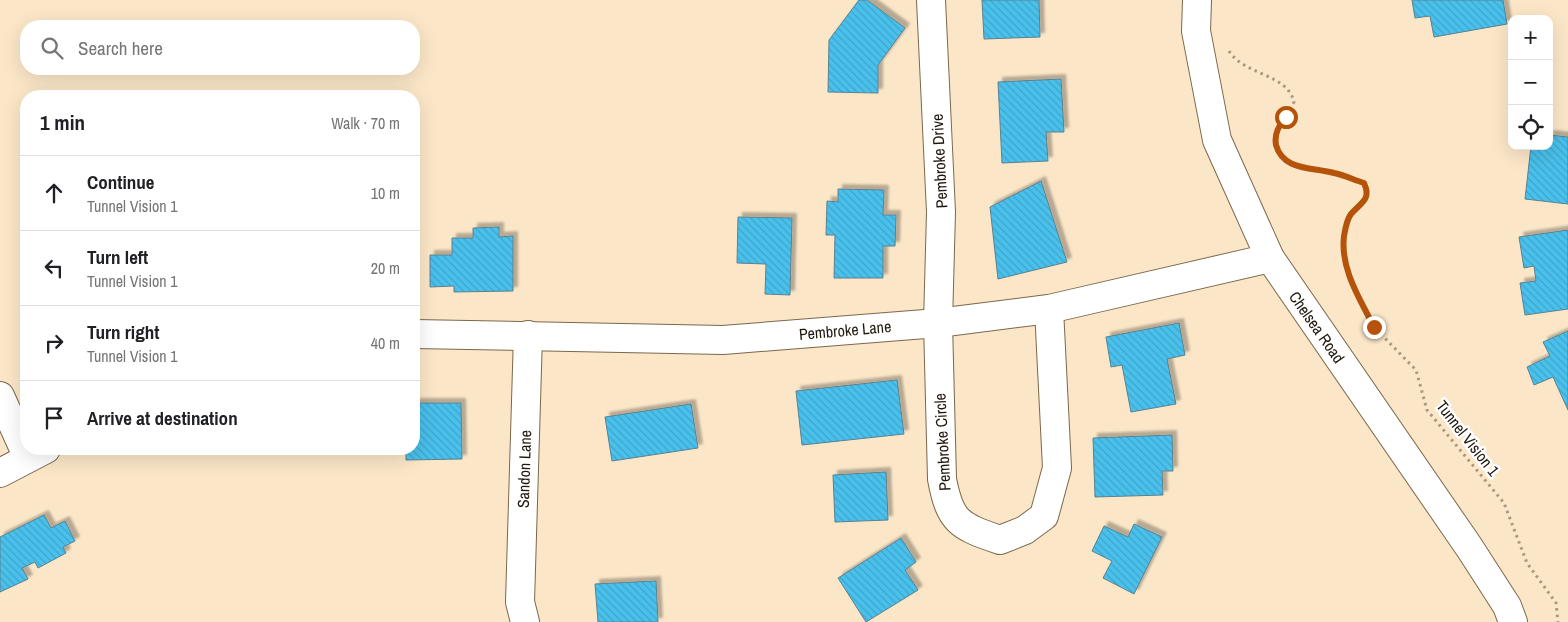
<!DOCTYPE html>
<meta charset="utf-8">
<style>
body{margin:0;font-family:"Archivo Narrow",sans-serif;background:#f2f2f2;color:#202124}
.controls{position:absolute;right:15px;top:15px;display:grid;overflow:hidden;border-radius:10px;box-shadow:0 5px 20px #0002}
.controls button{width:45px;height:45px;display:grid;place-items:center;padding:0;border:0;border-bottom:1px solid #e0e0e0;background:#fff;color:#202124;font:25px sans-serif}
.stop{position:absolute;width:15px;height:15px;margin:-11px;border:4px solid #b45309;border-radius:50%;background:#fff}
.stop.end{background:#b45309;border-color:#fff;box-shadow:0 1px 5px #0008}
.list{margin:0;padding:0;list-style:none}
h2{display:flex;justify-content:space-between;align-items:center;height:65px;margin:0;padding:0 20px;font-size:21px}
h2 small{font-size:16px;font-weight:400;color:#757577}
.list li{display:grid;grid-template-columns:32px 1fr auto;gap:15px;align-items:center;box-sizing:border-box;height:75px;padding:0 20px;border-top:1px solid #e0e0e0}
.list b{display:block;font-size:19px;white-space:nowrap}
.list p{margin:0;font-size:16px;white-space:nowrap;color:#757577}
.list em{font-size:16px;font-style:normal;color:#757577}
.icon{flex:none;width:28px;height:28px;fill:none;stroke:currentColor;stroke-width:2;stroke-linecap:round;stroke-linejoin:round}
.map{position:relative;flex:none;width:1568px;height:622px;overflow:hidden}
.search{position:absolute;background:#fff;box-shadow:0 5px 20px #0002;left:20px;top:20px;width:400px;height:55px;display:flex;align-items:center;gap:12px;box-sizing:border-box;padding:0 18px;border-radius:20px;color:#757577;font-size:19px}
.panel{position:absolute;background:#fff;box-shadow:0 5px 20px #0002;left:20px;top:90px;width:400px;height:365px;border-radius:20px}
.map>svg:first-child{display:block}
.building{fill:url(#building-back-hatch);stroke:#5c808f;filter:url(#shadow)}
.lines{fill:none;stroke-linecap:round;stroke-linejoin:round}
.street-casing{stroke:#7a684d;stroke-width:30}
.secondary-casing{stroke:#7a684d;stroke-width:30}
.path{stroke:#a89881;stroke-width:3;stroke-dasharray:2.5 4;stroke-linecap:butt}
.street{stroke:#fff;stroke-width:28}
.secondary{stroke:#fff;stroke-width:28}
.route{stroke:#b45309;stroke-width:6}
.labels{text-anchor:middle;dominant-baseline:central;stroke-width:5;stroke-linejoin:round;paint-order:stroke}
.street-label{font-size:16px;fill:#1f180d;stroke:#fff}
</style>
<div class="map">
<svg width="1568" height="622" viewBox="0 0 1568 622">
<defs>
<pattern id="building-back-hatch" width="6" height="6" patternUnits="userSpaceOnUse" patternTransform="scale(1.25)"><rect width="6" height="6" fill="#48c1ec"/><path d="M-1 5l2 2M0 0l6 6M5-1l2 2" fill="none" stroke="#3fa5c9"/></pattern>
<filter id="shadow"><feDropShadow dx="4.5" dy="-4.5" stdDeviation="1" flood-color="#0004"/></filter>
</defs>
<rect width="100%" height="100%" fill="#fbe6c7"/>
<g class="building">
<path d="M859,0H867L905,28L878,65V93L828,92L829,40Z"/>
<path d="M982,0H1039L1040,37L984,39Z"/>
<path d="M1412,0H1503L1507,24L1434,37L1430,16L1415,18Z"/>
<path d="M1061,79L1064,132H1046L1048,161L1002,163L998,82Z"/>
<path d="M1549,135L1568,137V204L1525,199L1531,146H1549Z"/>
<path d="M1041,181L1067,262L998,279L990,207Z"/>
<path d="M838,189L884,190L883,215H896L895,246H883V278H834L835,235H826L827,201L838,202Z"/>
<path d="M738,217L792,218L790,295L765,294L766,264L737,263Z"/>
<path d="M499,227V237L513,236V291L454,292V286L430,287V255H452V238H473V228Z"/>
<path d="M1568,230V309L1525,315L1520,283L1536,281L1534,266L1524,268L1519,237Z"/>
<path d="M1179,323L1185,355L1167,359L1176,404L1131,412L1122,365L1111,367L1106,337Z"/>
<path d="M1568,331V410L1553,377L1534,385L1527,367L1550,356L1543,342Z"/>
<path d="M897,380L904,434L802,445L796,391Z"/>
<path d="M414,403H461L462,459L406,460V449H414Z"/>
<path d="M691,404L698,448L612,461L605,417Z"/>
<path d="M1172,435L1173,471H1162L1163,495L1095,497L1093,438Z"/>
<path d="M886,472L888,520L835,522L833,475Z"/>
<path d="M44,515L51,528L65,521L75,541L63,547L66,553L38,568L35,562L22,568L28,579L0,592V537Z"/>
<path d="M1134,524L1162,537L1134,594L1103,578L1112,561L1092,551L1104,526L1128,537Z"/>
<path d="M901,538L916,562L905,570L918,590L866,622L838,578Z"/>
<path d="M656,581L658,622H598L595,584Z"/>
</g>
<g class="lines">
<defs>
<g id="street">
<path d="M931,0L941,212L938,323L942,479C950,522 959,526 1000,540L1025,530L1044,516L1057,468L1049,309"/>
<path d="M414,334L723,340L938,323L1049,309L1270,258"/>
<path d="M0,396L28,458"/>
<path d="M0,473L46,449"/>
<path d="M525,622L520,602L528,335"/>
</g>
<path id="secondary" d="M1197,0L1196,31L1217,140L1270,258L1469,547L1507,606L1513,622"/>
</defs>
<use href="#street" class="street-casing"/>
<use href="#secondary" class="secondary-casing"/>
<path class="path" d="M1229,51C1245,76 1287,73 1294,102C1289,111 1280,120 1277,128C1275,134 1276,142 1277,148C1284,171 1315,167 1334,173C1344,175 1354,180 1364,183L1368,191L1366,200L1349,215L1344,237L1345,256L1349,277L1374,327L1416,370L1427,410L1504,503L1527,563L1556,603L1558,622"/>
<use href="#street" class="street"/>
<use href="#secondary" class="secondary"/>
</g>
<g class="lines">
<path class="route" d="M1286,117C1279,126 1274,133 1276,145C1283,171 1313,167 1334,173C1344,175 1354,180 1364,183C1372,200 1360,203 1351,214C1347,219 1345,230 1344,236C1340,269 1360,299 1374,327"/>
</g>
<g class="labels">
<g class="street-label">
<text transform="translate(939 161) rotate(-93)">Pembroke Drive</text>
<text transform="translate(1317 327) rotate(55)">Chelsea Road</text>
<text transform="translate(845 330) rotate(-5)">Pembroke Lane</text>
<text transform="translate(1468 438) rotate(52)">Tunnel Vision 1</text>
<text transform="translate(942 442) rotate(-93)">Pembroke Circle</text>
<text transform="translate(524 469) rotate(-88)">Sandon Lane</text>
</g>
</g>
</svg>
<div class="controls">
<button>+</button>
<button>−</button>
<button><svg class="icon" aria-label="locate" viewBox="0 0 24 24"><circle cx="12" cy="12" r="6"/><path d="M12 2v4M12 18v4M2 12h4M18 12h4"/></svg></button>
</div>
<div class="stop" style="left:1286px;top:117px"></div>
<div class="stop end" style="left:1374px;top:327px"></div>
<div class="search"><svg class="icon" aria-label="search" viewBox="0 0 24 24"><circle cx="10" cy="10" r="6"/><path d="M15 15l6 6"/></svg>Search here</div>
<section class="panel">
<h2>1 min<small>Walk · 70 m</small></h2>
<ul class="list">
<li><svg class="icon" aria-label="ahead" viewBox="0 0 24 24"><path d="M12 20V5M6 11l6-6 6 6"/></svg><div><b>Continue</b><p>Tunnel Vision 1</p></div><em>10 m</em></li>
<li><svg class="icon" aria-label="left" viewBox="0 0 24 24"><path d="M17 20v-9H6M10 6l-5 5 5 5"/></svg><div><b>Turn left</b><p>Tunnel Vision 1</p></div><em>20 m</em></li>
<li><svg class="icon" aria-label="right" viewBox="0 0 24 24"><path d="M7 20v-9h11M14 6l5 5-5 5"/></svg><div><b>Turn right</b><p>Tunnel Vision 1</p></div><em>40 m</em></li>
<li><svg class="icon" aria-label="arrive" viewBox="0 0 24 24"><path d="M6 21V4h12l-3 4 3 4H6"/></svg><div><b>Arrive at destination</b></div></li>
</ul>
</section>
</div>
